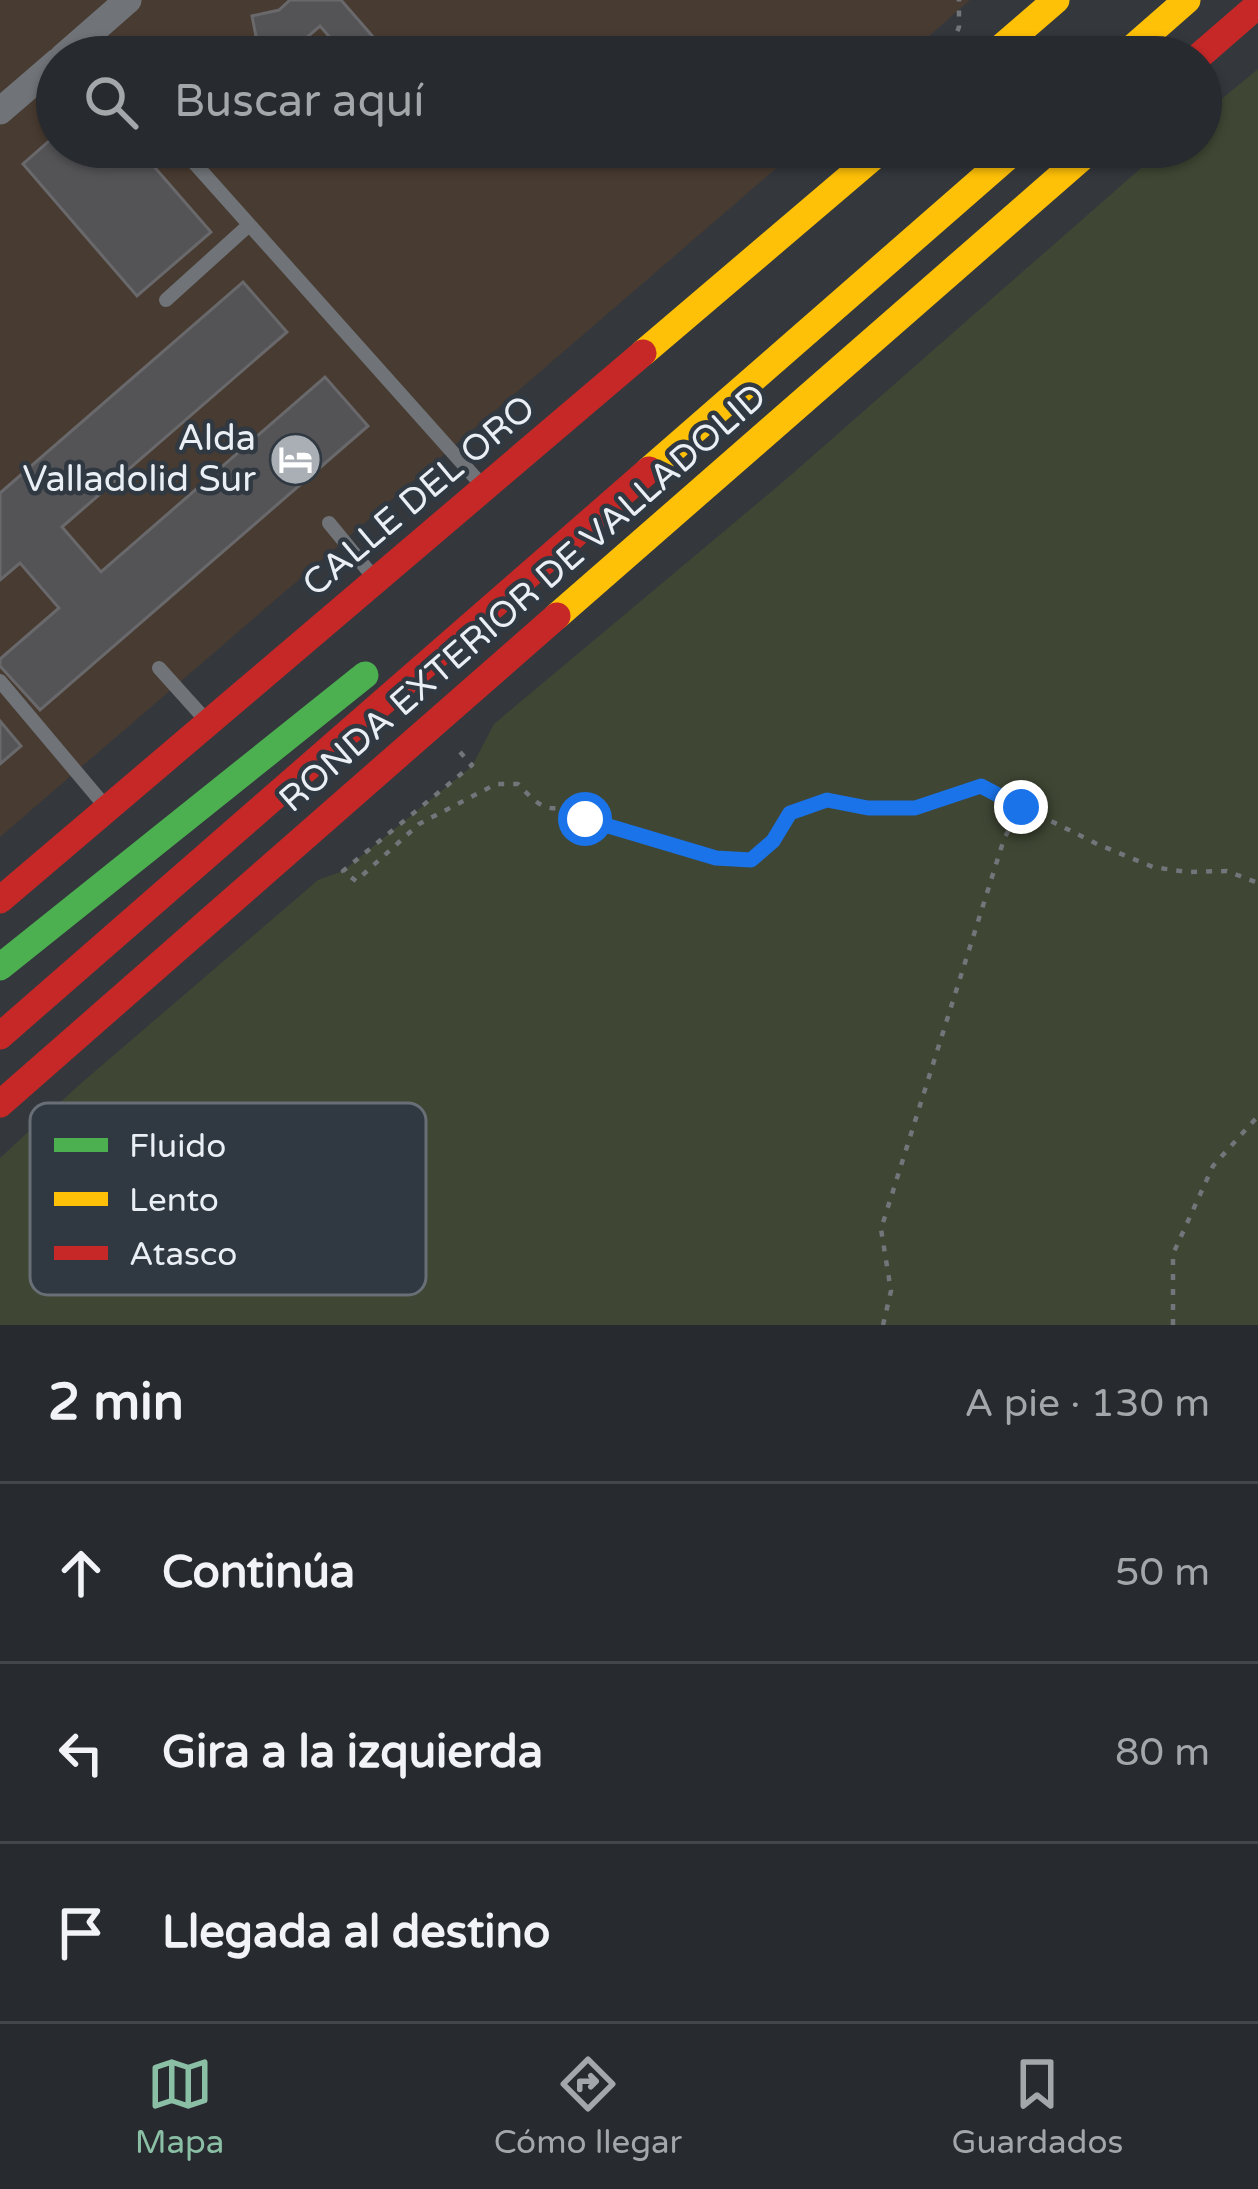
<!DOCTYPE html>
<html lang="es">
<meta charset="utf-8">
<style>
body{margin:0;font-family:"Varela Round",sans-serif;background:#33363a;color:#f1f3f6}
.stop{position:absolute;width:36px;height:36px;margin:-27px;border:9px solid #1a73e8;border-radius:50%;background:#fff}
.stop.end{background:#1a73e8;border-color:#fff;box-shadow:0 3px 12px #0008}
.list{margin:0;padding:0;list-style:none}
h2{display:flex;justify-content:space-between;align-items:center;height:156px;margin:0;padding:0 48px;font-size:51px}
h2 small{font-size:39px;font-weight:400;color:#a4a7aa}
.list li{display:grid;grid-template-columns:78px 1fr auto;gap:36px;align-items:center;box-sizing:border-box;height:180px;padding:0 48px;border-top:3px solid #43464a}
.list b{display:block;font-size:45px;white-space:nowrap}
.list em{font-size:39px;font-style:normal;color:#a4a7aa}
.icon{flex:none;width:66px;height:66px;fill:none;stroke:currentColor;stroke-width:2;stroke-linecap:round;stroke-linejoin:round}
.map{position:relative;flex:none;width:1258px;height:1325px;overflow:hidden}
.search{position:absolute;background:#272a2e;box-shadow:0 3px 9px #0004;left:36px;right:36px;top:36px;height:132px;display:flex;align-items:center;gap:30px;box-sizing:border-box;padding:0 42px;border-radius:66px;color:#a4a7aa;font-size:45px}
.sheet{height:696px;background:#272a2e}
nav{display:flex;justify-content:space-around;align-items:center;box-sizing:border-box;height:168px;border-top:3px solid #43464a;background:#272a2e;font-size:33px;color:#a4a7aa}
nav a{display:grid;justify-items:center;gap:6px}
nav .on{color:#8abfa5}
.map>svg:first-child{display:block}
.industrial{fill:#483b31}
.green{fill:#3f4633}
.building{fill:#545457;stroke:#69686b;stroke-width:3}
.lines{fill:none;stroke-linecap:round;stroke-linejoin:round}
.path{stroke:#727579;stroke-width:4.5;stroke-dasharray:6 9;stroke-linecap:butt}
.lane{stroke:#707478;stroke-width:14}
.street{stroke:#707478;stroke-width:27}
.fast{stroke:#4caf50;stroke-width:27}
.slow{stroke:#ffc107;stroke-width:27}
.jam{stroke:#c62828;stroke-width:27}
.route{stroke:#1a73e8;stroke-width:15}
.labels{text-anchor:middle;dominant-baseline:central;stroke-width:9;stroke-linejoin:round;paint-order:stroke}
.poi-label{font-size:36px;fill:#eaeff5;stroke:#303841;text-anchor:end}
.street-label{font-size:36px;fill:#eaeff5;stroke:#303841}
.key{fill:#303841;stroke:#686f77;stroke-width:3}
.key-label{font-size:33px;fill:#eaeff5}
</style>
<div class="map">
<svg width="1258" height="1325" viewBox="0 0 1258 1325">
<rect width="100%" height="100%" fill="#34383d"/>
<path class="industrial" d="M0,0H970L905,57H57V147H801L0,837Z"/>
<path class="green" d="M1258,69V1325H0V1158L79,1085L318,880L343,871L472,766L494,724L784,481L1165,147H1201V116Z"/>
<g class="building">
<path d="M290,0H341L388,54L385,57H347L320,26L292,50L294,57H260L252,16L279,10Z"/>
<path d="M57,134V147H137L211,232L137,296L23,164Z"/>
<path d="M243,282L287,332L62,527L101,572L325,377L368,426L40,710L0,666V659L59,608L20,563L0,580V493Z"/>
<path d="M0,721L21,746L0,764Z"/>
</g>
<g class="lines">
<g class="path">
<path d="M957,57L950,49L959,27V0"/>
<path d="M460,752L472,765L343,871L356,881L419,824L496,784H518C537,804 546,815 575,804L582,808L585,819C643,833 689,857 751,860L773,841L790,813L827,800L868,808H915L981,786L1097,844L1153,867L1187,872L1227,871L1258,883"/>
<path d="M883,1325L891,1291L881,1229L1004,839L1020,809"/>
<path d="M1173,1325V1254L1213,1166L1258,1116"/>
</g>
<g class="lane">
<path d="M180,147L480,483"/>
<path d="M166,300L249,225"/>
<path d="M329,523L375,579"/>
<path d="M159,668L204,718"/>
<path d="M0,681L105,806"/>
</g>
<g class="street">
<path d="M63,57L128,0"/>
<path d="M0,111L57,62"/>
</g>
<path class="fast" d="M0,967L365,675"/>
<g class="slow">
<path d="M990,57L1056,0"/>
<path d="M1122,57L1187,0"/>
<path d="M643,353L885,147"/>
<path d="M649,470L1019,147"/>
<path d="M557,616L1094,147"/>
</g>
<g class="jam">
<path d="M1198,57L1258,5"/>
<path d="M0,900L643,353"/>
<path d="M0,1036L649,470"/>
<path d="M0,1104L557,616"/>
</g>
</g>
<g class="lines">
<path class="route" d="M585,819L716,858L751,860L773,841L790,813L827,800L868,808H915L981,786L1021,807"/>
</g>
<defs>
<symbol id="hotel-disc" viewBox="-11 -11 22 22"><circle r="9.5" fill="#aaafb5" stroke="#303841"/><path d="M-6-4.5h1.5V1H6V5H4.5V3h-9V5H-6ZM-4 0a1.8 1.8 0 1 1 3.6 0ZM.5 0V-2.5h3Q6-2.5 6 0Z" fill="#fff"/></symbol>
</defs>
<g fill-rule="evenodd">
<use href="#hotel-disc" x="266" y="430" width="59" height="59"/>
</g>
<g class="labels">
<g class="poi-label">
<text x="256" y="438">Alda<tspan x="256" dy="41">Valladolid Sur</tspan></text>
</g>
<g class="street-label">
<text transform="translate(419 496) rotate(-40)">CALLE DEL ORO</text>
<text transform="translate(523 598) rotate(-41)">RONDA EXTERIOR DE VALLADOLID</text>
</g>
</g>
<rect x="30" y="1103" width="396" height="192" rx="18" class="key"/>
<rect x="54" y="1138" width="54" height="14" fill="#4caf50"/>
<rect x="54" y="1192" width="54" height="14" fill="#ffc107"/>
<rect x="54" y="1246" width="54" height="14" fill="#c62828"/>
<g class="key-label">
<text x="129" y="1157">Fluido</text>
<text x="129" y="1211">Lento</text>
<text x="129" y="1265">Atasco</text>
</g>
</svg>
<div class="stop" style="left:585px;top:819px"></div>
<div class="stop end" style="left:1021px;top:807px"></div>
<div class="search"><svg class="icon" aria-label="search" viewBox="0 0 24 24"><circle cx="10" cy="10" r="6"/><path d="M15 15l6 6"/></svg>Buscar aquí</div>
</div>
<section class="sheet">
<h2>2 min<small>A pie · 130 m</small></h2>
<ul class="list">
<li><svg class="icon" aria-label="ahead" viewBox="0 0 24 24"><path d="M12 20V5M6 11l6-6 6 6"/></svg><div><b>Continúa</b></div><em>50 m</em></li>
<li><svg class="icon" aria-label="left" viewBox="0 0 24 24"><path d="M17 20v-9H6M10 6l-5 5 5 5"/></svg><div><b>Gira a la izquierda</b></div><em>80 m</em></li>
<li><svg class="icon" aria-label="arrive" viewBox="0 0 24 24"><path d="M6 21V4h12l-3 4 3 4H6"/></svg><div><b>Llegada al destino</b></div></li>
</ul>
</section>
<nav>
<a class="on"><svg class="icon" aria-label="map" viewBox="0 0 24 24"><path d="M3 6l6-2 6 2 6-2v14l-6 2-6-2-6 2zM9 4v14M15 6v14"/></svg>Mapa</a>
<a><svg class="icon" aria-label="directions" viewBox="0 0 24 24"><path d="M12 3l9 9-9 9-9-9zM9 14v-3h6M13 9l2 2-2 2"/></svg>Cómo llegar</a>
<a><svg class="icon" aria-label="saved" viewBox="0 0 24 24"><path d="M7 4h10v16l-5-4-5 4z"/></svg>Guardados</a>
</nav>
